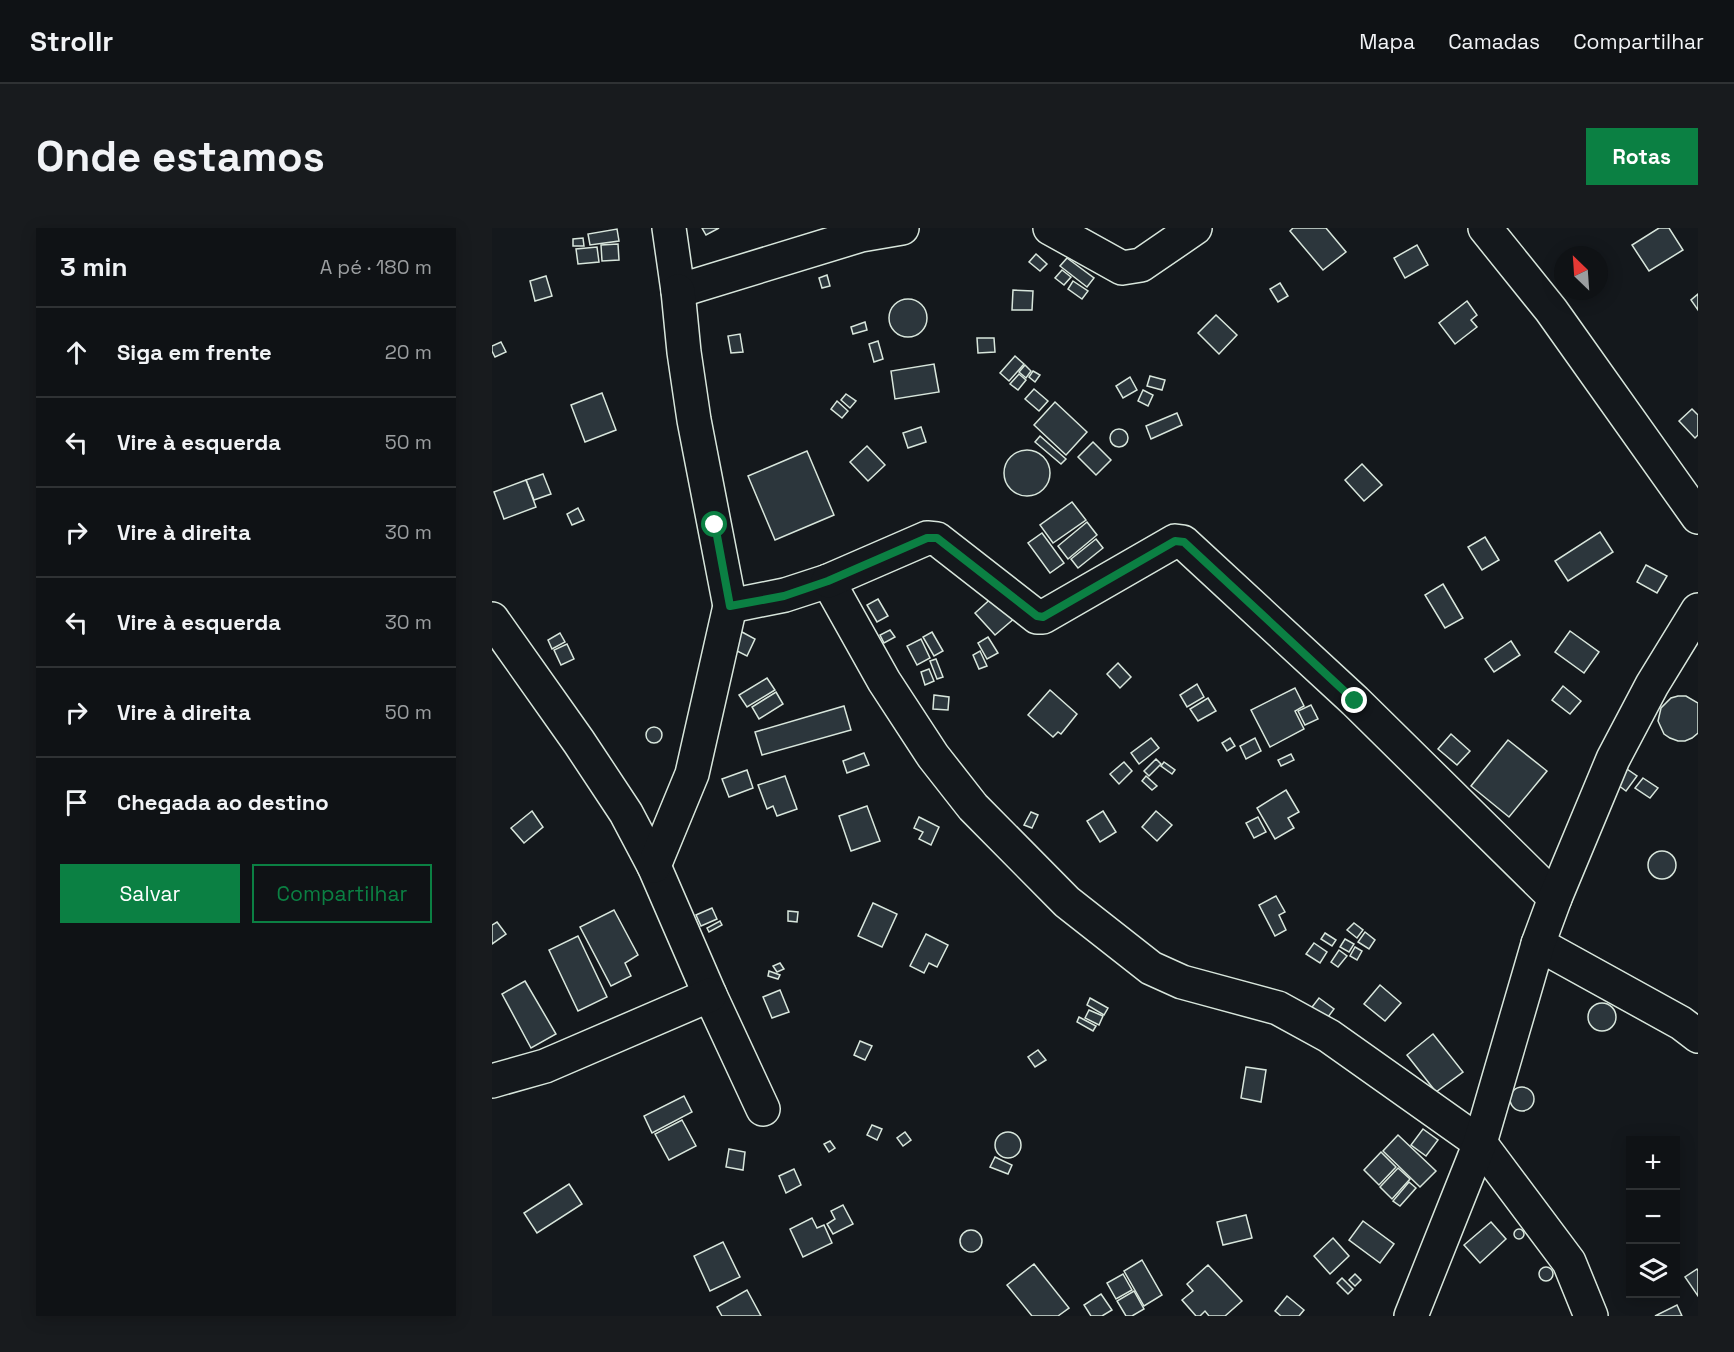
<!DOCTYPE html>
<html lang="pt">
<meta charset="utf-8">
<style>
body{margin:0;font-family:"Space Grotesk",sans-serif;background:#181b1e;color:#f1f3f6}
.controls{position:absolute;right:18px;bottom:18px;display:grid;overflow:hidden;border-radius:0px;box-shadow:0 3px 15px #0003}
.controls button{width:54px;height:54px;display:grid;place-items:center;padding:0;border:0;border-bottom:2px solid #2f3234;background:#0f1215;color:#f1f3f6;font:30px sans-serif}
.compass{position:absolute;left:1062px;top:18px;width:54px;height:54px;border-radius:50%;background:#0f1215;box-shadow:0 3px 15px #0003;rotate:335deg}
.stop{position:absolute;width:18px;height:18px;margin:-14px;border:4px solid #0b8043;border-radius:50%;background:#fff}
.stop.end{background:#0b8043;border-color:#fff;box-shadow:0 2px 6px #0008}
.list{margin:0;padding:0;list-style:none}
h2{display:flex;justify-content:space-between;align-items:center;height:78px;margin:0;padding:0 24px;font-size:26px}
h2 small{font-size:20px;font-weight:400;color:#9b9ea0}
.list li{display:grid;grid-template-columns:39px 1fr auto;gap:18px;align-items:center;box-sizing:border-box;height:90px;padding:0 24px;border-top:2px solid #2f3234}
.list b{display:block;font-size:22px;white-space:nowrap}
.list em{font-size:20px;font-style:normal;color:#9b9ea0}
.actions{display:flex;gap:12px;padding:18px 24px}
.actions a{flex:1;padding:14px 0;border:2px solid #0b8043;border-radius:0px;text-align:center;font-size:21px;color:#0b8043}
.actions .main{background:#0b8043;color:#fff}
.icon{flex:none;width:33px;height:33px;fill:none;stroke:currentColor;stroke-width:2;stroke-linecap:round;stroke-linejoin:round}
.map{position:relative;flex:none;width:1206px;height:1088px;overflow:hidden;border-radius:0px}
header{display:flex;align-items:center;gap:36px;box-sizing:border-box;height:84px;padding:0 30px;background:#0f1215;border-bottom:2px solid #2f3234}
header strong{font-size:28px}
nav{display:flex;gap:33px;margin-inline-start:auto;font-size:21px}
.intro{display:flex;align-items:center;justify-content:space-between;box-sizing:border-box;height:144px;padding:0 36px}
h1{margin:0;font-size:42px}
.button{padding:15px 27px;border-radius:0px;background:#0b8043;color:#fff;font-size:21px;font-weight:700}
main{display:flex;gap:36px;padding:0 36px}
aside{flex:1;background:#0f1215;border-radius:0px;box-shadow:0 3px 15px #0003}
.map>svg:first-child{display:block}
.building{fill:#2c363c;stroke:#d8e6dc;stroke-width:1.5}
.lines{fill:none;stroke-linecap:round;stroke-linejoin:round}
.minor-casing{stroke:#d8e6dc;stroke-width:36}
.minor{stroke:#14181c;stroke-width:33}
.route{stroke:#0b8043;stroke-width:8}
</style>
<header>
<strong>Strollr</strong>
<nav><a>Mapa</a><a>Camadas</a><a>Compartilhar</a></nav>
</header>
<div class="intro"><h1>Onde estamos</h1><a class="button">Rotas</a></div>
<main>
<aside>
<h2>3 min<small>A pé · 180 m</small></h2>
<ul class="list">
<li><svg class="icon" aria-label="ahead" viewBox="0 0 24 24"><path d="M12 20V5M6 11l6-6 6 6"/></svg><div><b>Siga em frente</b></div><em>20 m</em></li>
<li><svg class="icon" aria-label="left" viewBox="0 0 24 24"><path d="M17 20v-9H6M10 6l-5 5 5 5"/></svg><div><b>Vire à esquerda</b></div><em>50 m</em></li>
<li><svg class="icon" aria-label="right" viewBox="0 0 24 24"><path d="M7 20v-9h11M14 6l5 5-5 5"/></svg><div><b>Vire à direita</b></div><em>30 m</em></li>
<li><svg class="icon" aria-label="left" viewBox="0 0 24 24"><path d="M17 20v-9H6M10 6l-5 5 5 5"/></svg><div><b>Vire à esquerda</b></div><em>30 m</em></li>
<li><svg class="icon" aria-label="right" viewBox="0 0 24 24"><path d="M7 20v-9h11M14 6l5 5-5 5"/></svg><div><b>Vire à direita</b></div><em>50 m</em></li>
<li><svg class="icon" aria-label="arrive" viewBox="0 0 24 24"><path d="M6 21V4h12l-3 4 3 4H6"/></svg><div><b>Chegada ao destino</b></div></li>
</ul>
<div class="actions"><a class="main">Salvar</a><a>Compartilhar</a></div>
</aside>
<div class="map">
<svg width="1206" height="1088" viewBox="0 0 1206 1088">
<rect width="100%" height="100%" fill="#14181c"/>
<g class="building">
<path d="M210,0H227L214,7Z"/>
<path d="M801,0H834L854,24L831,42L798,3Z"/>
<path d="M1167,0H1177L1191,22L1157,43L1140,17Z"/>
<path d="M125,1L127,13L98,17L96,6Z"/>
<path d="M91,10L92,18H81V11Z"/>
<path d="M126,16L127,32L110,33L109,17Z"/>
<path d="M925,17L936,37L913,50L902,30Z"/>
<path d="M105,19L107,34L86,36L84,21Z"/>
<path d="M544,26L555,36L548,43L537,34Z"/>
<path d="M575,30L602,50L595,59L568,38Z"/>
<path d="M570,42L579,49L572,57L563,50Z"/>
<path d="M335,47L338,58L330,60L327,50Z"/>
<path d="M54,48L60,68L43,73L38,53Z"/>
<path d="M581,53L596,63L590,71L576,61Z"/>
<path d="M788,55L796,68L786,74L778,61Z"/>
<path d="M521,62L541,63L540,82H520Z"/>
<path d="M1206,66V82L1199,72Z"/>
<circle cx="416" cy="90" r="19"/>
<path d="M975,73L985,87L979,92L985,99L963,116L947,95Z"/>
<path d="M724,87L745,107L727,126L706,105Z"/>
<path d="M373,94L375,102L361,106L359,99Z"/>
<path d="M248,106L251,124L239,125L236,108Z"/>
<path d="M485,110H502L503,124L486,125Z"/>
<path d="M386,113L391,131L382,134L377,116Z"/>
<path d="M9,114L14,124L3,129L0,123V118Z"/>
<path d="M523,128L532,136L517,153L508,145Z"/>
<path d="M442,136L447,164L403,171L399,143Z"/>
<path d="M533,137L539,143L534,150L527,144Z"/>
<path d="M541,143L548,147L543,154L537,149Z"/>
<path d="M527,146L534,152L526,162L518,156Z"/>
<path d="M658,148L673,152L670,162L655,158Z"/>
<path d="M638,149L645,162L631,170L624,158Z"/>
<path d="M542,161L556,173L547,183L533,171Z"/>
<path d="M651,162L661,167L656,178L646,173Z"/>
<path d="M110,165L124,202L93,214L79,177Z"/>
<path d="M354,166L364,173L358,180L349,172Z"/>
<path d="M345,173L356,183L350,190L339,181Z"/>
<path d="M563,174L595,204L574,227L542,197Z"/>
<path d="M1200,181L1206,187V207L1203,210L1187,193Z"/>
<path d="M685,185L690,197L659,211L654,198Z"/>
<path d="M429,199L434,214L416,220L411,205Z"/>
<circle cx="627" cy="210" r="9"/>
<path d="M548,208L574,231L569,236L543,214Z"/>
<path d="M601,214L619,232L604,247L586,229Z"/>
<path d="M375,218L393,237L376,253L358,234Z"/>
<circle cx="535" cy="245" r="23"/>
<path d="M315,223L342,287L283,312L256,248Z"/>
<path d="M870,236L890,257L872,273L853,252Z"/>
<path d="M51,246L59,266L42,272L34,252Z"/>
<path d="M34,252L44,279L12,291L2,264Z"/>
<path d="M580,274L594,292L561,315L548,297Z"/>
<path d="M86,280L92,292L80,297L75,286Z"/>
<path d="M595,294L605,307L576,331L566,318Z"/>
<path d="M1108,304L1121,324L1076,353L1063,333Z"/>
<path d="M550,305L572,335L558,345L536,315Z"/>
<path d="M993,309L1007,332L990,342L976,319Z"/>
<path d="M604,311L611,320L586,340L579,331Z"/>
<path d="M1154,337L1175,348L1165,365L1145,354Z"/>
<path d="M951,356L971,390L953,400L933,367Z"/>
<path d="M503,367L524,389L503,407L483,385Z"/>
<path d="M386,371L396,388L385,394L375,377Z"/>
<path d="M398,402L403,409L392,415L388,407Z"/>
<path d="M1078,403L1107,424L1092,445L1063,424Z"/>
<path d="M250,404L263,411L255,428L241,421Z"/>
<path d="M440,404L451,423L442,428L431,409Z"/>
<path d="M68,405L73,414L60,421L56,412Z"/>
<path d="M496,409L506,425L495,431L486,415Z"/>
<path d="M429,411L438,430L425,437L415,418Z"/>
<path d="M1019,413L1028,427L1002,444L993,431Z"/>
<path d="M75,416L82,431L69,437L62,422Z"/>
<path d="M488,423L495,438L487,441L481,427Z"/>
<path d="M444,431L451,449L445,451L438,433Z"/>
<path d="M626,435L639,449L628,460L615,446Z"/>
<path d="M437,441L442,453L433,457L429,444Z"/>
<path d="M275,450L283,462L255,479L247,467Z"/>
<path d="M705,456L712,469L695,479L688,467Z"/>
<path d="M1071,458L1089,473L1078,486L1060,472Z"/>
<path d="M803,460L812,478L803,483L812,501L778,519L759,482Z"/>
<path d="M558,462L585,486L569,506L566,504L561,509L536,487Z"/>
<path d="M284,464L291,476L267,491L260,479Z"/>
<path d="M442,467L457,469L456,482L441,481Z"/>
<path d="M1186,468H1194L1206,475V505L1200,510L1193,513H1186L1178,510L1172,506L1166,493L1169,480L1179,470Z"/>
<path d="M716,470L724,483L706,493L698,481Z"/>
<path d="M819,477L826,491L813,497L806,483Z"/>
<path d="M352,478L359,502L270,527L263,504Z"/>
<circle cx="162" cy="507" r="8"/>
<path d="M959,506L978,523L965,537L946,521Z"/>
<path d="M659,510L667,520L647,536L639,525Z"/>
<path d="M738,510L743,518L735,523L730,515Z"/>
<path d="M763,510L769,523L754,531L748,518Z"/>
<path d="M1016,512L1055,543L1017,589L979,558Z"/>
<path d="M372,525L377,537L355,545L351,533Z"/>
<path d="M799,526L802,532L789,538L786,532Z"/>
<path d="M664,531L669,536L657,548L652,543Z"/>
<path d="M632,534L640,543L627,556L618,546Z"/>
<path d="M672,534L683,542L680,546L669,538Z"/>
<path d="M1132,539L1145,548L1134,563L1122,554Z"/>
<path d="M255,542L261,560L237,569L230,551Z"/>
<path d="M293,548L305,581L285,588L281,578L275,581L266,557Z"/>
<path d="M654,548L665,558L660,562L650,553Z"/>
<path d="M1151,550L1166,560L1158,570L1143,560Z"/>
<path d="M794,562L807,584L796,590L802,600L783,611L765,580Z"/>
<path d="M375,578L388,613L359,623L347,588Z"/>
<path d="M40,583L51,599L32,615L19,600Z"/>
<path d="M611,583L624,604L608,614L595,593Z"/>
<path d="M664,583L680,597L665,613L650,599Z"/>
<path d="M539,584L546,587L540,600L532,597Z"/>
<path d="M427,589L447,599L439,617L427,611L431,604L422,600Z"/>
<path d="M766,589L774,604L762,610L754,595Z"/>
<circle cx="1170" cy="637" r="14"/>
<path d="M784,668L793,684L787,687L794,702L783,708L767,677Z"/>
<path d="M381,675L405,686L390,719L366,708Z"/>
<path d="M220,680L225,691L209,698L204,687Z"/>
<path d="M122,682L146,727L133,735L139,748L119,758L88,699Z"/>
<path d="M296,683L306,684L305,694L296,693Z"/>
<path d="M228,693L230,697L217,704L215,700Z"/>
<path d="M5,694L14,706L0,716V697Z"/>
<path d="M862,695L871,702L865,710L855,702Z"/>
<path d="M873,704L883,712L877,721L866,714Z"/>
<path d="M833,705L844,712L840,718L829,711Z"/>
<path d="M434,706L456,717L445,739L437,735L432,745L418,738Z"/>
<path d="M86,708L115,769L86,783L57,722Z"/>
<path d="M853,711L862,716L857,724L848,719Z"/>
<path d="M822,715L835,724L828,735L814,726Z"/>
<path d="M863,719L870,723L865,732L858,728Z"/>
<path d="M847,722L855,728L846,739L839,734Z"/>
<path d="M288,735L292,741L285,744L281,738Z"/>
<path d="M277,743L288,747L286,751L276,748Z"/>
<path d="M33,753L64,806L39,820L10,766Z"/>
<path d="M888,757L909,775L893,793L872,776Z"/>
<path d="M288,762L297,784L280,790L271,769Z"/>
<path d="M598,770L616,780L612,787L595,777Z"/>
<path d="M827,770L842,781L833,793L817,783Z"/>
<circle cx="1110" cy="789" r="14"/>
<path d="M597,782L611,788L607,797L593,790Z"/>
<path d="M587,789L604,798L601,803L585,794Z"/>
<path d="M941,806L971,844L944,864L915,827Z"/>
<path d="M368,813L380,818L373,832L362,827Z"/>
<path d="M546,822L554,832L543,839L536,829Z"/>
<path d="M754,839L774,842L769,874L749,870Z"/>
<circle cx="1030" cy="871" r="12"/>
<path d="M192,868L200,884L160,905L152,888Z"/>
<path d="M190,892L204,918L177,932L163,906Z"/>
<path d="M380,897L390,901L385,912L375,907Z"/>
<path d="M931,901L946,912L934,928L919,917Z"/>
<path d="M413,904L419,912L411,918L405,910Z"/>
<circle cx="516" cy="917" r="13"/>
<path d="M906,907L944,943L928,959L891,923Z"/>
<path d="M338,913L343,920L337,924L332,916Z"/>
<path d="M237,921L253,924L251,942L234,939Z"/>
<path d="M889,924L904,939L887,957L872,942Z"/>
<path d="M503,929L520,937L516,946L498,939Z"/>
<path d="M906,940L918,951L900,971L888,959Z"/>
<path d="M302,941L309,957L294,965L287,948Z"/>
<path d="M917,954L924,960L908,978L901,973Z"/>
<path d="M77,956L90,976L45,1005L32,985Z"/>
<path d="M351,977L361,996L341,1006L335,996L343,991L339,983Z"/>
<path d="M754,987L760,1010L731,1017L725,994Z"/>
<path d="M320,990L325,1000L332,997L340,1015L311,1029L298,1001Z"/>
<path d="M871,993L902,1016L888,1035L857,1012Z"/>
<path d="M999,994L1014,1011L988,1035L972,1017Z"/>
<circle cx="1027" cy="1006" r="5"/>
<circle cx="479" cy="1013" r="11"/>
<path d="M841,1010L857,1028L838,1046L822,1028Z"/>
<path d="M231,1014L248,1049L218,1063L202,1028Z"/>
<path d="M650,1032L670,1067L652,1078L632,1043Z"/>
<path d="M542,1036L577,1080L566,1088H540L515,1057Z"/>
<path d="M716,1037L750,1073L733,1088H717L713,1083L708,1088H704L690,1072L701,1063L695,1056Z"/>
<circle cx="1054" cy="1046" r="7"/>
<path d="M1205,1041L1206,1043V1068L1193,1049Z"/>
<path d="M631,1046L640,1062L624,1071L615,1055Z"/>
<path d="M863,1046L869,1052L863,1058L857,1052Z"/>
<path d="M850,1050L861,1061L856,1066L845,1055Z"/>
<path d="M255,1062L269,1088H230L225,1079Z"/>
<path d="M642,1063L652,1081L640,1088H634L625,1073Z"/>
<path d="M609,1066L620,1082L610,1088H599L592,1077Z"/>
<path d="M795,1068L812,1082L807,1088H789L783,1083Z"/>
<path d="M1185,1077L1190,1088H1163Z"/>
</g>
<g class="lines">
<defs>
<g id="minor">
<path d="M177,0L186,63L369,7L410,0"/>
<path d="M558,0L630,40L649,37L703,0"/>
<path d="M993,0L1059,82L1206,289"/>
<path d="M186,63L192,124L202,192L238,378L293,367L336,353L392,453L441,528L481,579L575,674L659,740L690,754L786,780L837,808L988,915L1077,1034L1099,1088"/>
<path d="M336,353L435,310L445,311L545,389H551L683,313L691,314L863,473L1063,670"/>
<path d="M0,391L87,514L134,585L162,638L218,767L271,881"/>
<path d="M162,638L200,546L238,378"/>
<path d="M1046,716L1189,795L1206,808"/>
<path d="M0,853L53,838L218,767"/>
<path d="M919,1088L988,915L1046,716L1063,670L1121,531L1160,457L1206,382"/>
</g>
</defs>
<use href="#minor" class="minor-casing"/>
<use href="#minor" class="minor"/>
</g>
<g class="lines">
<path class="route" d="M223,297L238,378L292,368L336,353L435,310H445L545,388L551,389L683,313L692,314L863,473"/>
</g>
</svg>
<div class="controls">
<button>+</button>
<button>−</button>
<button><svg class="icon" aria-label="layers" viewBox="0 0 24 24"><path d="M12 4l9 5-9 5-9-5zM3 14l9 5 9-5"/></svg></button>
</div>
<svg class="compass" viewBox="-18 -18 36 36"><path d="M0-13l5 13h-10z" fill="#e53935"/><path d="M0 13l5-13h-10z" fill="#9b9ea0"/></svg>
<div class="stop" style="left:223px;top:297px"></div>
<div class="stop end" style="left:863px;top:473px"></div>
</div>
</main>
